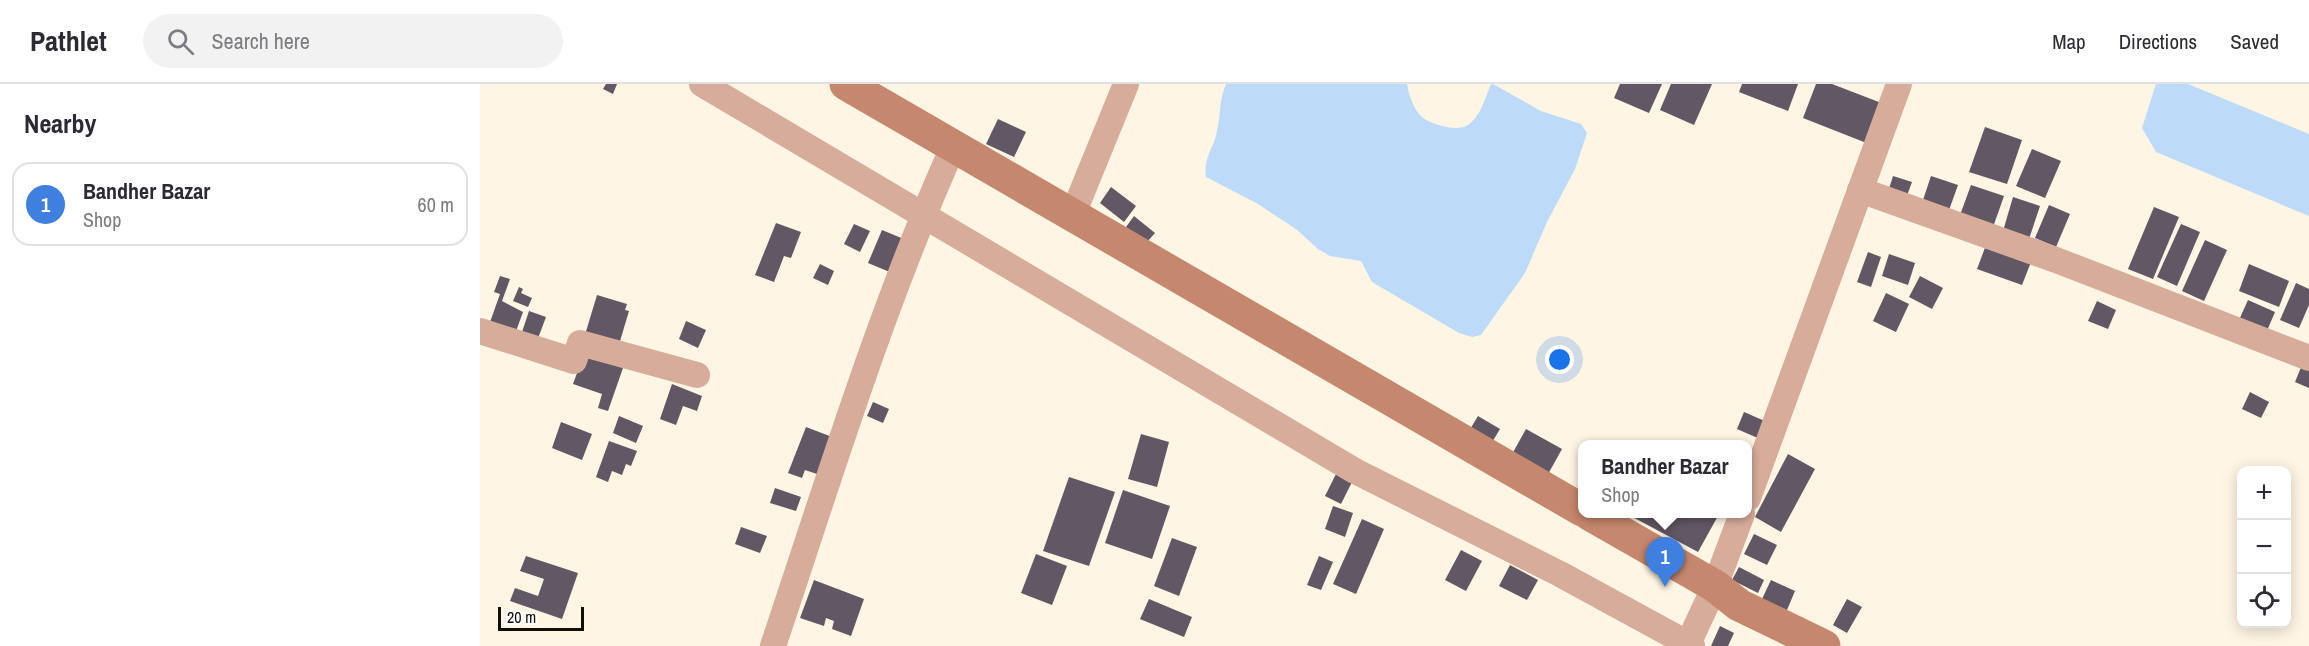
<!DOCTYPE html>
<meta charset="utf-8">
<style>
body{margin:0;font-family:"Archivo Narrow",sans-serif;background:#f2f2f3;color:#2b2b33}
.controls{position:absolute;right:18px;bottom:18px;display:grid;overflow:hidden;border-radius:12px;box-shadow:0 3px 15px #0003}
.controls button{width:54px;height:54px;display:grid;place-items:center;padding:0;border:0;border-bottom:2px solid #e1e1e2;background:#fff;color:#2b2b33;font:30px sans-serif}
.scale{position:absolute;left:18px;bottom:15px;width:86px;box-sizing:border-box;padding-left:6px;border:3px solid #110e08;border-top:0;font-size:16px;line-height:21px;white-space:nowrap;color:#110e08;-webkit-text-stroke:4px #fff;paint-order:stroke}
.you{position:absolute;left:1080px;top:276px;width:21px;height:21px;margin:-15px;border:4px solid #fff;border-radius:50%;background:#1a73e8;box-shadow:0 0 0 9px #1a73e833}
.badge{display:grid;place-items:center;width:39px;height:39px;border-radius:50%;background:#3c67d8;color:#fff;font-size:20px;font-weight:700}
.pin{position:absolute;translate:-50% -50px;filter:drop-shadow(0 2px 3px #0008)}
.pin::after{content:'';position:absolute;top:32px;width:21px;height:18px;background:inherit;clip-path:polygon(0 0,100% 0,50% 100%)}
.popup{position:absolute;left:1098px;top:356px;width:174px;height:78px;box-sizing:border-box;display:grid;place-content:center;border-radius:12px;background:#fff;filter:drop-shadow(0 2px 4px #0005);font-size:20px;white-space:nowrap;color:#7c7c81}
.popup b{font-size:22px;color:#2b2b33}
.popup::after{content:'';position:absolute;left:50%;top:100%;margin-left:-12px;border:12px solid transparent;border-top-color:#fff}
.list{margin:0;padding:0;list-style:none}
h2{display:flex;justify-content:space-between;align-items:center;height:78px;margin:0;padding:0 24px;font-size:26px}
h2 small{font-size:20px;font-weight:400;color:#7c7c81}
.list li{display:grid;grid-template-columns:39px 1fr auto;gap:18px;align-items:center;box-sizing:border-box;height:84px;margin:0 12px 12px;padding:0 12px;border:2px solid #e1e1e2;border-radius:18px}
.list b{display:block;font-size:22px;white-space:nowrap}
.list p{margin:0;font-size:20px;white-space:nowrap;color:#7c7c81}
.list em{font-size:20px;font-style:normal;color:#7c7c81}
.icon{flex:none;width:33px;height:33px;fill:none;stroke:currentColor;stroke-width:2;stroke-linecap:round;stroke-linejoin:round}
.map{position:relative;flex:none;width:1829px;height:562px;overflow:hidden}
header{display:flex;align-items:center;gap:36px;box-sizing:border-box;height:84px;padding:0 30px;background:#fff;border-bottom:2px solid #e1e1e2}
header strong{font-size:28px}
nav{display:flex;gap:33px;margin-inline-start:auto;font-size:21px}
.search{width:420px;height:54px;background:#f2f2f3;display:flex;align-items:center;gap:15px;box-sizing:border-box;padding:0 21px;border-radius:33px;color:#7c7c81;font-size:22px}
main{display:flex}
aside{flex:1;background:#fff}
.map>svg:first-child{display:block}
.water{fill:#bddaf8}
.building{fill:#625764}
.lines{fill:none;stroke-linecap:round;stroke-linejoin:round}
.street{stroke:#d7ac9a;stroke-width:26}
.secondary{stroke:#c5876d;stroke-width:33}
</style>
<header>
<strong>Pathlet</strong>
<div class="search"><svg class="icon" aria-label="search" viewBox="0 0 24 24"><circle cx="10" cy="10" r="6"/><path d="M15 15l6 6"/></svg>Search here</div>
<nav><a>Map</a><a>Directions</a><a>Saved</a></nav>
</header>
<main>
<aside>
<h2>Nearby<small></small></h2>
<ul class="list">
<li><span class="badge" style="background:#3f7fe0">1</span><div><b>Bandher Bazar</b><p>Shop</p></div><em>60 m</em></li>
</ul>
</aside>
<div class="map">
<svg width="1829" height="562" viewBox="0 0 1829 562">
<rect width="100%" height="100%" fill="#fff5e5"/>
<g class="water">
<path d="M746,0H927C929,11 934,27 943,34C953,41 977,48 988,41C1001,32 1005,14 1011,0H1013L1061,27L1101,40L1107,49L1095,85L1067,138L1045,189L1001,251L992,253L979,249L892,198L881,177L850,172L838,165L816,145L778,120L726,93C723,74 734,64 737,47C741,30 739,16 746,0Z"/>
<path d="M1676,0H1708L1829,50V132L1676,68L1662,44Z"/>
</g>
<g class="building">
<path d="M126,0H137L133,10L123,5Z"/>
<path d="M1140,0H1182L1169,29L1134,14Z"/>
<path d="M1191,0H1232L1214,41L1180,26Z"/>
<path d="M1262,0H1318L1308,27L1259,8Z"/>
<path d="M1336,0H1352L1404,20L1389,60L1323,34Z"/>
<path d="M518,35L546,48L534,73L506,60Z"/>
<path d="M1505,43L1542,56L1527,100L1489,88Z"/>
<path d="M1552,65L1581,77L1565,114L1536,102Z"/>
<path d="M1413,92L1432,98L1425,117L1407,111Z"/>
<path d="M1451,92L1478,101L1468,129L1442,119Z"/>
<path d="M1491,101L1524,112L1512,146L1479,134Z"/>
<path d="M631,103L656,122L644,138L620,119Z"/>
<path d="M1533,113L1560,122L1549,155L1523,147Z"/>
<path d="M1569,121L1590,130L1576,163L1555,154Z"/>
<path d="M1674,123L1699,133L1673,195L1648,185Z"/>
<path d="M654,132L675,149L666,159L646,143Z"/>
<path d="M296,139L321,148L311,174L304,172L294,198L275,191Z"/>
<path d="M374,140L390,147L380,168L364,160Z"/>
<path d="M1701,140L1720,148L1697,202L1677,193Z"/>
<path d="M402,146L431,158L417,191L388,179Z"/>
<path d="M1725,156L1747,166L1724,217L1702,207Z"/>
<path d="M1506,161L1551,178L1542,201L1497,185Z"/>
<path d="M1388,168L1401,173L1391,203L1377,198Z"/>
<path d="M1409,170L1435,179L1428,201L1402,192Z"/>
<path d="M340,180L354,187L348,201L333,194Z"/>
<path d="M1769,180L1809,197L1799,223L1759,207Z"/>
<path d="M20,192L30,195L22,217L43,228L35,250L9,241L20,210L14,208Z"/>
<path d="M1440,192L1463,204L1452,225L1429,213Z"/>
<path d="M1816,199L1829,205V221L1819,244L1800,236Z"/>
<path d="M39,203L43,205L41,209L52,214L48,223L33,217Z"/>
<path d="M1406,209L1429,220L1416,248L1393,237Z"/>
<path d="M117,211L147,220L145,226L149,227L138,264L104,254Z"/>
<path d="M1768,216L1795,228L1786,249L1759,236Z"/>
<path d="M1617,217L1636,226L1628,245L1608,237Z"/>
<path d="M49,227L66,233L57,257L41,251Z"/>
<path d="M206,237L226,246L218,264L199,255Z"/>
<path d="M104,270L143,284L128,327L118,324L122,310L93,300Z"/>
<path d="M1824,276L1829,278V304L1815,298Z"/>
<path d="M192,300L222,312L217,327L203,322L196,341L180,335Z"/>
<path d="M1770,308L1789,318L1781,334L1762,325Z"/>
<path d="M393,318L409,325L403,339L387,332Z"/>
<path d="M1264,328L1287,338L1280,355L1257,345Z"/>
<path d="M139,332L163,342L156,359L133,349Z"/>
<path d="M998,332L1020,345L1011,360L989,347Z"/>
<path d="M81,338L112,350L102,376L72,364Z"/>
<path d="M326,343L360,356L346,393L325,386L322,394L308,389Z"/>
<path d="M1046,345L1082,365L1067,392L1031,372Z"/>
<path d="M661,350L689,358L677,403L648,395Z"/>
<path d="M129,357L157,367L151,382L146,380L142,391L132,387L128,398L116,393Z"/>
<path d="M1308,370L1335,385L1301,448L1275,433Z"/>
<path d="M857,388L873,396L861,420L845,412Z"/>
<path d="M589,393L635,408L609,482L563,467Z"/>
<path d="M295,404L321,413L316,427L290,419Z"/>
<path d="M643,406L690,422L672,475L625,459Z"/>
<path d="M853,422L873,429L865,453L845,445Z"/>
<path d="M1147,430H1239L1218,468Z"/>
<path d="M882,435L904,445L876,510L853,500Z"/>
<path d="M261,443L287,452L280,469L255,460Z"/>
<path d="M1274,450L1297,461L1287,481L1264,470Z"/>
<path d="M692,454L717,463L699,512L674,502Z"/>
<path d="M981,466L1002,477L986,507L965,496Z"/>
<path d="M556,470L587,482L572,521L541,509Z"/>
<path d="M46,472L98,489L82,535L30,517L35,504L58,512L64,495L40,487Z"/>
<path d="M839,472L853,478L841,506L827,501Z"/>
<path d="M1030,481L1058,496L1047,516L1019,502Z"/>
<path d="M1259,483L1284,496L1278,509L1252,496Z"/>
<path d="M334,496L384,515L371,552L352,545L354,537L346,534L344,542L320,534Z"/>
<path d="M1291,496L1315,507L1307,526L1282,515Z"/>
<path d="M669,515L712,533L704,553L660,535Z"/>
<path d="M1367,515L1382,523L1367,549L1353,541Z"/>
<path d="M1240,542L1254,549L1248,562H1231Z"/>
</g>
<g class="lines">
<g class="street">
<path d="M222,0L875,387L1080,490L1212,562"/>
<path d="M1380,106L1576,176L1829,274"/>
<path d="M593,130L646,0"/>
<path d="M0,247L94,277L100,259L217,291"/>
<path d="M1268,414L1419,0"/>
<path d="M293,562C349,395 401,224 473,63"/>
<path d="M1207,562L1235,502L1262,430"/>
</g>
<g class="secondary">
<path d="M366,0L1102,426"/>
<path d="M1109,430L1235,502L1259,521L1344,562"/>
</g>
</g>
</svg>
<div class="controls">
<button>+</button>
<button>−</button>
<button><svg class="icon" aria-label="locate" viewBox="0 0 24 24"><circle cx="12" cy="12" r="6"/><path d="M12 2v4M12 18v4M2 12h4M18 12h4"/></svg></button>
</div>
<div class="scale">20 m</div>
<div class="you"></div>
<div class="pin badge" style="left:1185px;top:503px;background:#3f7fe0">1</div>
<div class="popup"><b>Bandher Bazar</b>Shop</div>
</div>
</main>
